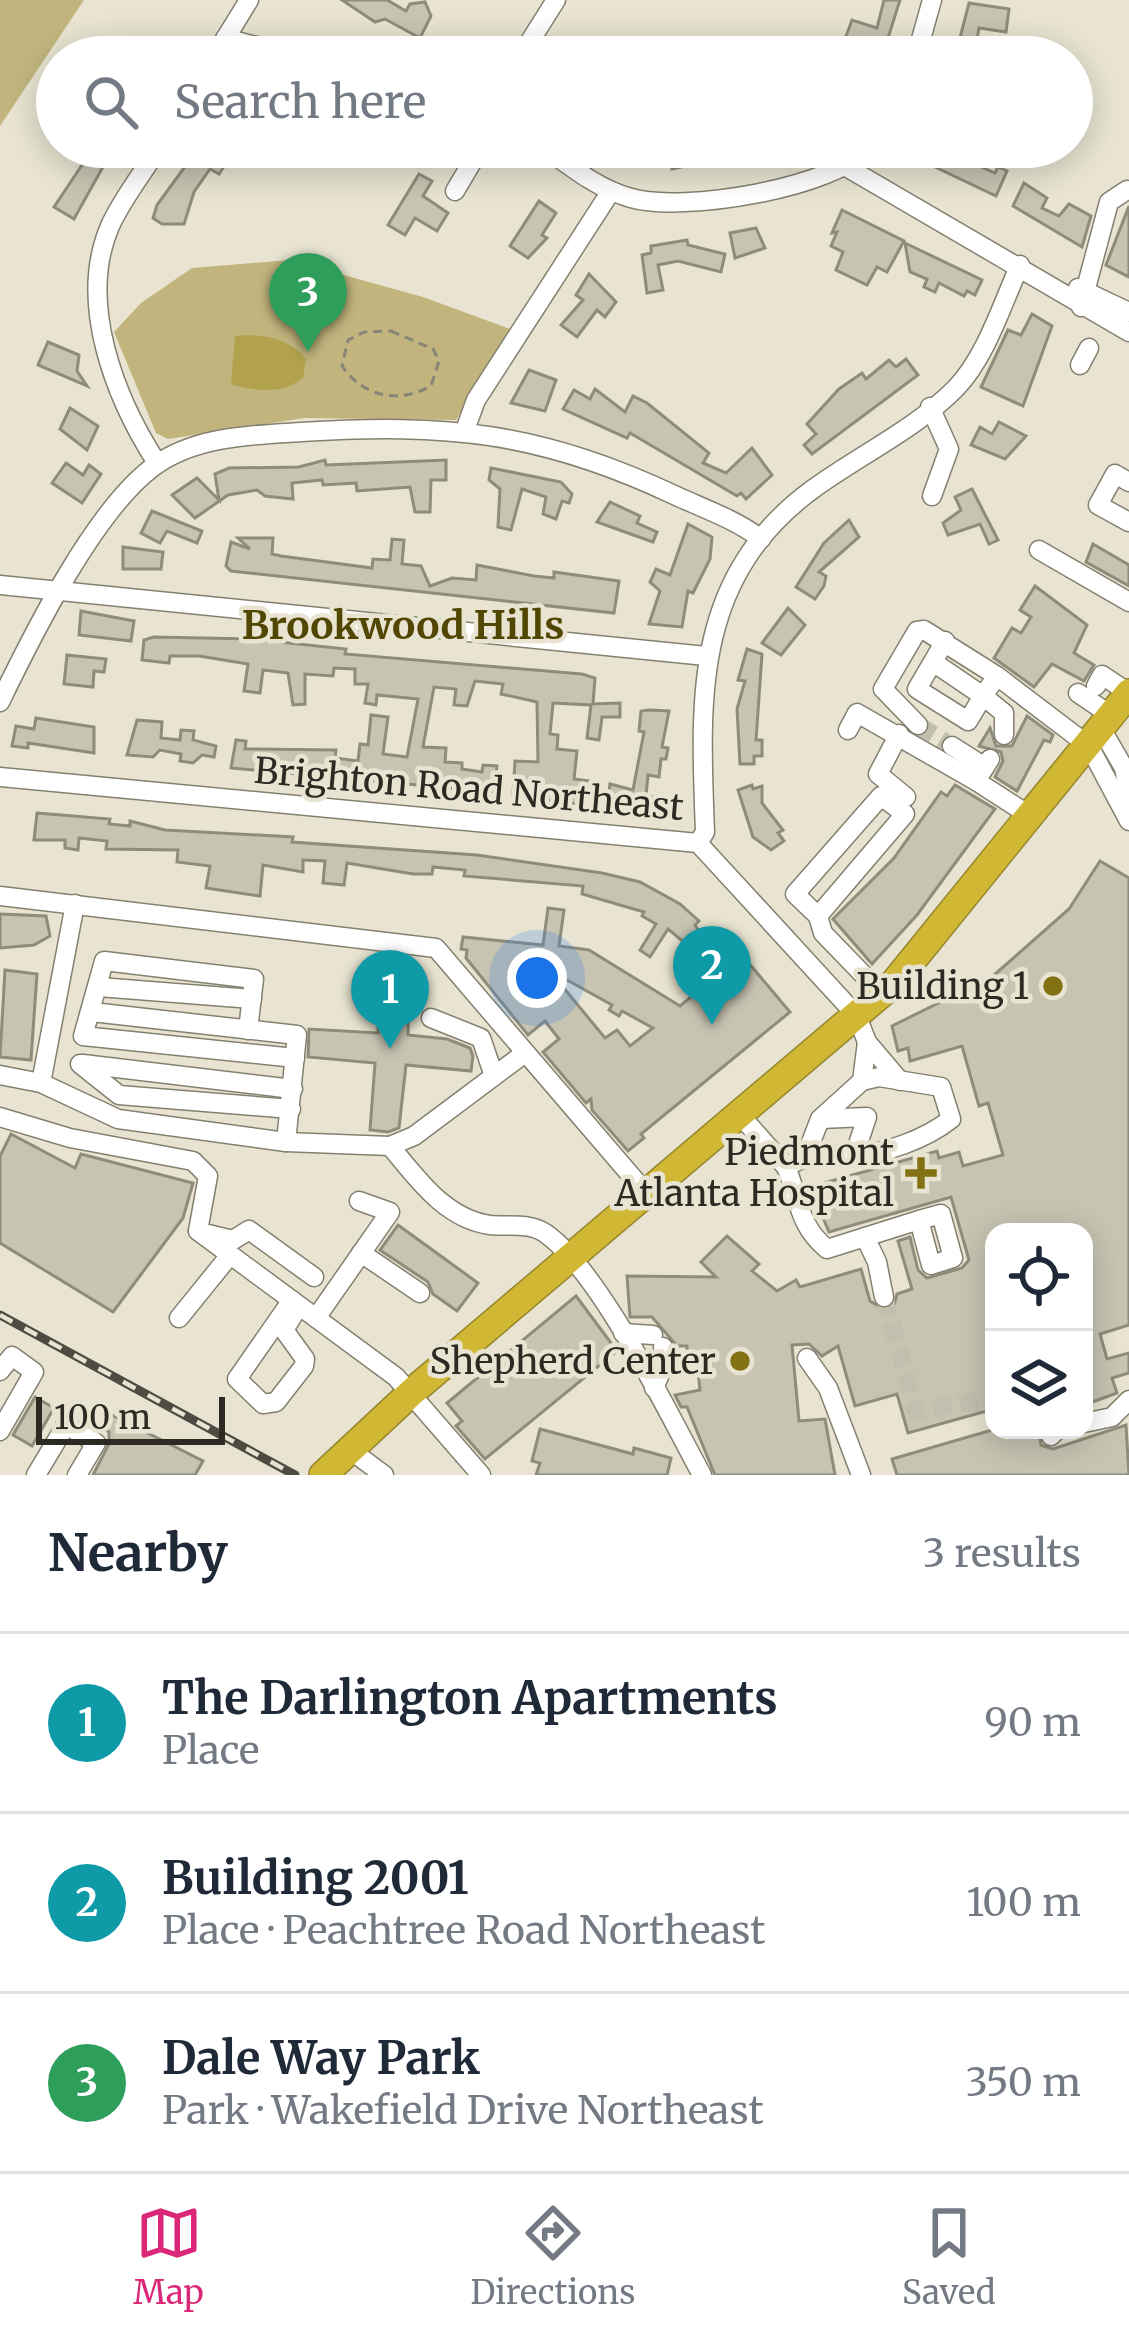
<!DOCTYPE html>
<meta charset="utf-8">
<style>
body{margin:0;font-family:Merriweather,serif;background:#f6f6f7;color:#1f2937}
.controls{position:absolute;right:36px;bottom:36px;display:grid;overflow:hidden;border-radius:24px;box-shadow:0 6px 30px #0003}
.controls button{width:108px;height:108px;display:grid;place-items:center;padding:0;border:0;border-bottom:3px solid #e0e1e3;background:#fff;color:#1f2937;font:60px sans-serif}
.scale{position:absolute;left:36px;bottom:30px;width:189px;box-sizing:border-box;padding-left:12px;border:6px solid #2b2a23;border-top:0;font-size:33px;line-height:42px;white-space:nowrap;color:#2b2a23;-webkit-text-stroke:9px #e8e4d1;paint-order:stroke}
.you{position:absolute;left:537px;top:978px;width:42px;height:42px;margin:-30px;border:9px solid #fff;border-radius:50%;background:#1a73e8;box-shadow:0 0 0 18px #1a73e833}
.badge{display:grid;place-items:center;width:78px;height:78px;border-radius:50%;background:#db2777;color:#fff;font-size:39px;font-weight:700}
.pin{position:absolute;translate:-50% -99px;filter:drop-shadow(0 3px 6px #0008)}
.pin::after{content:'';position:absolute;top:63px;width:42px;height:36px;background:inherit;clip-path:polygon(0 0,100% 0,50% 100%)}
.list{margin:0;padding:0;list-style:none}
h2{display:flex;justify-content:space-between;align-items:center;height:156px;margin:0;padding:0 48px;font-size:51px}
h2 small{font-size:39px;font-weight:400;color:#747a83}
.list li{display:grid;grid-template-columns:78px 1fr auto;gap:36px;align-items:center;box-sizing:border-box;height:180px;padding:0 48px;border-top:3px solid #e0e1e3}
.list b{display:block;font-size:45px;white-space:nowrap}
.list p{margin:0;font-size:39px;white-space:nowrap;color:#747a83}
.list em{font-size:39px;font-style:normal;color:#747a83}
.icon{flex:none;width:66px;height:66px;fill:none;stroke:currentColor;stroke-width:2;stroke-linecap:round;stroke-linejoin:round}
.map{position:relative;flex:none;width:1129px;height:1475px;overflow:hidden}
.search{position:absolute;background:#fff;box-shadow:0 6px 30px #0003;left:36px;right:36px;top:36px;height:132px;display:flex;align-items:center;gap:30px;box-sizing:border-box;padding:0 42px;border-radius:66px;color:#747a83;font-size:45px}
.sheet{height:696px;background:#fff}
nav{display:flex;justify-content:space-around;align-items:center;box-sizing:border-box;height:168px;border-top:3px solid #e0e1e3;background:#fff;font-size:33px;color:#747a83}
nav a{display:grid;justify-items:center;gap:6px}
nav .on{color:#db2777}
.map>svg:first-child{display:block}
.green{fill:#c1b57d}
.water{fill:#b2a14d}
.building{fill:#c8c4b2;stroke:#908c7b;stroke-width:3;fill-rule:evenodd}
.lines{fill:none;stroke-linecap:round;stroke-linejoin:round}
.minor-tunnel{stroke:#c2bfae;stroke-width:18;stroke-dasharray:18 9;stroke-linecap:butt}
.minor-casing{stroke:#84806f;stroke-width:21}
.highway-casing{stroke:#96862e;stroke-width:30}
.path{stroke:#878578;stroke-width:3;stroke-dasharray:9 6;stroke-linecap:butt}
.minor{stroke:#fff;stroke-width:18}
.highway{stroke:#d0b734;stroke-width:27}
.rail-casing{stroke:#4d4b42;stroke-width:9}
.rail{stroke:#e8e4d1;stroke-width:4.5;stroke-dasharray:14;stroke-linecap:butt}
.poi-dot{fill:#837213;stroke:#e8e4d1;stroke-width:4.5}
.labels{text-anchor:middle;dominant-baseline:central;stroke-width:9;stroke-linejoin:round;paint-order:stroke}
.street-label{font-size:36px;fill:#2b2a23;stroke:#e8e4d1}
.poi-label{font-size:36px;fill:#2b2a23;stroke:#e8e4d1;text-anchor:end}
.neighbourhood-label{font-size:39px;font-weight:bold;fill:#524603;stroke:#e8e4d1}
</style>
<div class="map">
<svg width="1129" height="1475" viewBox="0 0 1129 1475">
<rect width="100%" height="100%" fill="#e8e4d1"/>
<g class="green">
<path d="M0,0H84L0,126Z"/>
<path d="M289,260L423,297L510,329L456,420L305,418L168,439L156,433L114,332L141,303L192,268Z"/>
</g>
<path class="water" d="M235,336C261,333 289,338 306,359L303,378C282,395 254,391 231,384Z"/>
<g class="building">
<path d="M342,0H387L406,11L410,4L425,2L431,16L420,38L385,19L375,22Z"/>
<path d="M884,0H900L882,57H827L833,46L841,50L852,20L877,28Z"/>
<path d="M969,3L1009,9L1006,32L979,28L974,57H955Z"/>
<path d="M94,147H114L74,219L54,207Z"/>
<path d="M184,147H224L215,159L225,165L219,174L210,169L194,192L184,224H162L153,218L157,205L195,153Z"/>
<path d="M670,147H760V150L672,169Z"/>
<path d="M893,147H972L966,160L995,173L998,167L1007,171L996,196Z"/>
<path d="M419,174L432,181L423,196L448,213L437,231L415,218L405,235L388,225Z"/>
<path d="M1024,183L1047,198L1042,208L1059,216L1069,204L1091,216L1082,247L1013,206Z"/>
<path d="M539,201L556,213L542,235L547,238L528,258L510,246Z"/>
<path d="M1129,206V277L1106,265Z"/>
<path d="M842,210L904,241L887,272L877,267L867,285L836,270L843,252L831,246L837,232L832,233Z"/>
<path d="M756,228L765,248L735,258L730,233Z"/>
<path d="M687,240L688,245L725,254L721,272L678,261L658,265L663,290L647,293L642,255L651,253V246Z"/>
<path d="M905,243L982,280L975,295L967,291L964,296L939,283L935,292L924,287L927,279L910,272Z"/>
<path d="M589,274L616,302L605,317L597,310L577,337L561,325L583,300L576,295Z"/>
<path d="M1032,314L1052,326L1023,406L981,387L1008,330L1021,335Z"/>
<path d="M48,342L79,355L77,371L87,386L38,365Z"/>
<path d="M906,359L918,375L812,454L804,445L816,434L807,424L839,389L862,373L866,379L889,360L896,367Z"/>
<path d="M529,370L556,380L545,411L511,403Z"/>
<path d="M595,389L625,412L633,396L647,403L709,453L703,463L726,473L752,448L772,475L746,499L741,493L737,496L630,433L627,438L563,409L574,390L590,399Z"/>
<path d="M70,408L98,426L87,450L60,429Z"/>
<path d="M999,422L1026,436L1005,459L971,445L980,427L992,434Z"/>
<path d="M325,460L326,465L446,460V480H431L430,512H415L410,487L357,491L356,483L323,485L322,480L292,483L293,499L265,496L257,490L228,495L195,518L172,495L197,478L219,500L215,474L229,468L299,467Z"/>
<path d="M66,463L83,475L89,465L101,474L82,503L52,483Z"/>
<path d="M491,468L561,482L572,494L569,503L562,501L556,519L543,514L546,497L522,489L511,530L498,527L500,489L489,480Z"/>
<path d="M972,489L998,540L989,544L980,524L948,535L943,523L961,510L955,497Z"/>
<path d="M610,502L640,516L637,523L657,532L653,542L597,522Z"/>
<path d="M152,511L202,531L197,543L167,531L160,543L141,533Z"/>
<path d="M849,520L859,537L819,572L826,576L824,586L815,599L796,587L824,543Z"/>
<path d="M688,524L712,537L710,559L693,593L688,591L682,627L649,624L660,591L650,582L656,569L670,575Z"/>
<path d="M238,538H273L272,554L281,556L372,568L373,559L390,560L392,539L404,540L402,564L421,566L430,586L452,578L476,580L477,565L534,576L554,578V572L619,581L614,613L231,571L226,566L231,542L250,549Z"/>
<path d="M1093,544L1129,565V586L1086,562Z"/>
<path d="M123,547L163,552L161,569H123Z"/>
<path d="M1035,586L1087,625L1074,653L1094,665L1084,681L1052,664L1034,687L994,658L1012,628L1021,633L1031,617L1020,610Z"/>
<path d="M788,608L805,625L781,655L762,643Z"/>
<path d="M81,611L134,621L131,641L79,635Z"/>
<path d="M154,637L252,639L346,649L345,654L582,674L595,678L593,704L620,703V717H602L599,740L587,738L591,705L553,703L550,734L558,735L557,749L577,751L574,779L590,781L584,802L573,804L513,795L515,761L538,762L537,702L501,694L503,684L475,681L467,706L454,705L456,689L434,687L423,747L446,748L445,762L462,763V769L482,772L483,765L497,766L494,792L231,768L236,740L246,741L245,749L336,750L335,758L358,761L360,744L368,745L371,715L388,717L383,754L407,757L418,699L377,695L376,705L365,703L368,684H355V669L334,668L333,676L305,674V704L293,705L288,673L263,670L260,693L244,691L248,664L199,656H170L169,663L142,660L144,640Z"/>
<path d="M747,649L762,654L756,740H762V756H754V764H740L737,709L745,681L738,680Z"/>
<path d="M67,655L106,659L104,672L94,671L93,687L64,684Z"/>
<path d="M649,710L669,711L662,747L668,748L666,759H661L659,777L648,775L646,796L661,798L654,818L635,816V811L622,809L623,801L608,799L610,784L633,790L644,732L639,731L641,711Z"/>
<path d="M1027,716L1053,735L1050,742L1044,740L1017,791L995,777L1003,761L1001,752L979,746L990,728L996,746H1012Z"/>
<path d="M36,718L94,727V753L28,743V748L12,746L16,726L34,729Z"/>
<path d="M137,720L162,722L161,738L180,740L181,730L194,731L193,740L216,746L214,757L202,755L193,763L180,761L181,754L160,750L153,757L127,755Z"/>
<path d="M752,785L753,789L762,786V803L783,830L778,833L784,841L771,850L753,837L738,790Z"/>
<path d="M955,785L995,809L917,915L872,964L833,919L894,858L941,792L947,796Z"/>
<path d="M37,813L110,819L109,824L130,826V821L165,830L293,837L292,842L477,855L602,873L640,882L680,904L699,921L695,925L711,949L703,958L668,929L650,957L640,950L656,924L642,916L644,912L582,894L583,886L464,876L465,870L433,867L432,874H413L347,863L344,885L323,883L325,861L303,860V872L263,865L260,896L206,888L210,866L177,862L178,850L106,849L107,841L79,838L78,850L65,848V840H34Z"/>
<path d="M1100,861L1129,878V1325L1100,1334L1107,1359L1129,1353V1373L1112,1378L1117,1393L1084,1405V1232H994V1409L908,1433L897,1394L855,1406L838,1346L822,1356L809,1344L792,1345L799,1421L825,1419L835,1475H715L687,1407H681L675,1395L700,1390L698,1371H687V1346H677L652,1317H630L627,1276L716,1277L701,1262L727,1236L759,1264L752,1271L777,1291L796,1280L800,1287L861,1269L870,1301L885,1310L894,1306L897,1294L912,1289L898,1241L910,1237L918,1270L927,1278L962,1268L969,1260L951,1197L829,1232L810,1187L937,1151L939,1158L959,1152L963,1166L1003,1155L988,1103L979,1106L962,1046L910,1061L908,1048L898,1051L892,1026L993,976L1069,909Z"/>
<path d="M548,908L564,910L559,946L589,950L680,1006L742,955L790,1012L641,1134L644,1138L628,1151L592,1110L591,1099L586,1103L543,1052L559,1039L545,1021L528,1035L466,958L467,950L461,949L463,937L543,945ZM549,970L612,1005L609,1010L619,1016L622,1011L653,1028L630,1046L617,1030L605,1038Z"/>
<path d="M0,914L46,916L50,936L34,945L0,948Z"/>
<path d="M381,965L410,966L408,1035L447,1039L470,1048L473,1056L471,1071L406,1065L399,1128L388,1132L370,1130L375,1063L308,1057L309,1029L378,1033Z"/>
<path d="M5,970L37,974L31,1060L0,1057Z"/>
<path d="M11,1134L75,1168L81,1154L193,1183L183,1218L113,1312L0,1243V1156Z"/>
<path d="M398,1225L478,1283L457,1311L433,1294L428,1282L380,1250Z"/>
<path d="M576,1296L617,1351L485,1459L456,1426L462,1421L447,1403Z"/>
<path d="M35,1397L54,1408L32,1446L13,1435Z"/>
<path d="M108,1413L203,1461L195,1475H93L109,1444V1432L100,1427Z"/>
<path d="M1126,1425L1129,1475H897L892,1459L992,1430H1039L1041,1445L1053,1449Z"/>
<path d="M540,1429L633,1454L634,1448L671,1458L667,1475H536L540,1463L532,1461Z"/>
</g>
<g class="lines">
<g class="minor-tunnel">
<path d="M918,725L945,742"/>
<path d="M884,1297L916,1410L994,1399"/>
</g>
<defs>
<g id="minor">
<path d="M226,37C273,57 328,46 378,57"/>
<path d="M214,57L249,0"/>
<path d="M520,57L556,0"/>
<path d="M916,57L932,0"/>
<path d="M544,147C571,167 598,189 631,198C682,213 836,188 869,147"/>
<path d="M848,168L1129,332"/>
<path d="M455,191L481,147"/>
<path d="M1078,288L1129,312"/>
<path d="M1081,307L1109,202L1127,190"/>
<path d="M1080,365L1089,348"/>
<path d="M930,407L949,449L932,496"/>
<path d="M465,430L476,400L611,191"/>
<path d="M157,463C115,398 77,302 110,226C122,199 143,173 159,147"/>
<path d="M1129,482L1115,474L1098,505L1129,522"/>
<path d="M1039,550L1129,602"/>
<path d="M0,585L706,656"/>
<path d="M933,662L983,696L968,721L917,689L945,641"/>
<path d="M997,676L1089,746L1129,821"/>
<path d="M1096,686L1102,675L1129,693"/>
<path d="M1078,693L1112,716"/>
<path d="M0,702C33,634 94,511 153,467C194,436 252,435 301,432C446,423 540,432 672,494C702,508 735,519 761,539"/>
<path d="M918,725L883,689L917,631L924,630L997,676L983,696L1004,713V735"/>
<path d="M848,730L857,713L976,781"/>
<path d="M1102,730L1124,768L1129,794L1118,800"/>
<path d="M899,734L878,774L906,797"/>
<path d="M952,746L985,767"/>
<path d="M990,759L976,781L1032,817"/>
<path d="M0,777L698,843L857,1016L867,1042L900,1081"/>
<path d="M881,796L905,814L818,916L795,894Z"/>
<path d="M698,843L705,832C700,699 692,578 813,489C858,456 917,428 956,388C986,357 1002,304 1020,265"/>
<path d="M0,896L436,948L646,1193"/>
<path d="M818,916L823,933L882,994"/>
<path d="M99,987L252,999"/>
<path d="M92,1012L297,1035L286,1142"/>
<path d="M431,1018L481,1038L494,1076"/>
<path d="M248,1030L254,979L104,961L83,1036L295,1058"/>
<path d="M80,1064L119,1095L291,1109"/>
<path d="M83,1064L293,1089"/>
<path d="M0,1075L41,1083L118,1119L286,1142L390,1146L414,1136L525,1053"/>
<path d="M862,1081L879,1077L941,1087L951,1119C926,1139 883,1155 851,1155C824,1156 811,1152 786,1167C800,1199 797,1224 827,1249L919,1220L931,1265L953,1258L941,1214L919,1220"/>
<path d="M41,1083L75,904"/>
<path d="M741,1116L786,1167"/>
<path d="M0,1117L70,1138L193,1161L208,1176L198,1231"/>
<path d="M820,1119L867,1117L854,1156"/>
<path d="M390,1146C417,1178 445,1219 490,1225C509,1227 528,1222 545,1233C600,1271 668,1413 702,1475"/>
<path d="M806,1155L820,1119L862,1081L867,1042"/>
<path d="M198,1231L396,1377L481,1475"/>
<path d="M208,1234L233,1240L249,1230L314,1277"/>
<path d="M865,1237L877,1262L884,1297"/>
<path d="M361,1253L420,1293"/>
<path d="M292,1300L237,1379L263,1404L276,1402L304,1366L305,1359L284,1330L299,1306"/>
<path d="M179,1318L230,1255"/>
<path d="M316,1318L390,1212L359,1201"/>
<path d="M623,1333L653,1335"/>
<path d="M807,1358L828,1388L861,1475"/>
<path d="M0,1371L12,1356L34,1372L0,1431"/>
<path d="M654,1388L665,1363L663,1347"/>
<path d="M1084,1423L1112,1417L1129,1400"/>
<path d="M1051,1436L1057,1430"/>
<path d="M349,1449L384,1475"/>
<path d="M36,1475L66,1425L96,1443L77,1475"/>
</g>
<path id="highway" d="M323,1475L413,1391L894,983L1129,693"/>
</defs>
<use href="#minor" class="minor-casing"/>
<use href="#highway" class="highway-casing"/>
<path class="path" d="M391,331L433,349L439,361L431,386C399,404 363,397 342,366L348,340L364,332Z"/>
<use href="#minor" class="minor"/>
<use href="#highway" class="highway"/>
<defs>
<path id="rail" d="M0,1315L295,1475"/>
</defs>
<use href="#rail" class="rail-casing"/>
<use href="#rail" class="rail"/>
</g>
<g class="poi-dot">
<circle cx="1053" cy="986" r="12"/>
<path d="M915 1155h12v12h12v12h-12v12h-12v-12h-12v-12h12z"/>
<circle cx="740" cy="1361" r="12"/>
</g>
<g class="labels">
<g class="street-label">
<text transform="translate(469 789) rotate(5)">Brighton Road Northeast</text>
</g>
<g class="poi-label">
<text x="1029" y="986">Building 1</text>
<text x="894" y="1152">Piedmont<tspan x="894" dy="41">Atlanta Hospital</tspan></text>
<text x="716" y="1361">Shepherd Center</text>
</g>
<g class="neighbourhood-label">
<text x="403" y="625">Brookwood Hills</text>
</g>
</g>
</svg>
<div class="controls">
<button><svg class="icon" aria-label="locate" viewBox="0 0 24 24"><circle cx="12" cy="12" r="6"/><path d="M12 2v4M12 18v4M2 12h4M18 12h4"/></svg></button>
<button><svg class="icon" aria-label="layers" viewBox="0 0 24 24"><path d="M12 4l9 5-9 5-9-5zM3 14l9 5 9-5"/></svg></button>
</div>
<div class="scale">100 m</div>
<div class="you"></div>
<div class="pin badge" style="left:390px;top:1049px;background:#0f9aa8">1</div>
<div class="pin badge" style="left:712px;top:1025px;background:#0f9aa8">2</div>
<div class="pin badge" style="left:308px;top:352px;background:#2e9e5b">3</div>
<div class="search"><svg class="icon" aria-label="search" viewBox="0 0 24 24"><circle cx="10" cy="10" r="6"/><path d="M15 15l6 6"/></svg>Search here</div>
</div>
<section class="sheet">
<h2>Nearby<small>3 results</small></h2>
<ul class="list">
<li><span class="badge" style="background:#0f9aa8">1</span><div><b>The Darlington Apartments</b><p>Place</p></div><em>90 m</em></li>
<li><span class="badge" style="background:#0f9aa8">2</span><div><b>Building 2001</b><p>Place · Peachtree Road Northeast</p></div><em>100 m</em></li>
<li><span class="badge" style="background:#2e9e5b">3</span><div><b>Dale Way Park</b><p>Park · Wakefield Drive Northeast</p></div><em>350 m</em></li>
</ul>
</section>
<nav>
<a class="on"><svg class="icon" aria-label="map" viewBox="0 0 24 24"><path d="M3 6l6-2 6 2 6-2v14l-6 2-6-2-6 2zM9 4v14M15 6v14"/></svg>Map</a>
<a><svg class="icon" aria-label="directions" viewBox="0 0 24 24"><path d="M12 3l9 9-9 9-9-9zM9 14v-3h6M13 9l2 2-2 2"/></svg>Directions</a>
<a><svg class="icon" aria-label="saved" viewBox="0 0 24 24"><path d="M7 4h10v16l-5-4-5 4z"/></svg>Saved</a>
</nav>
